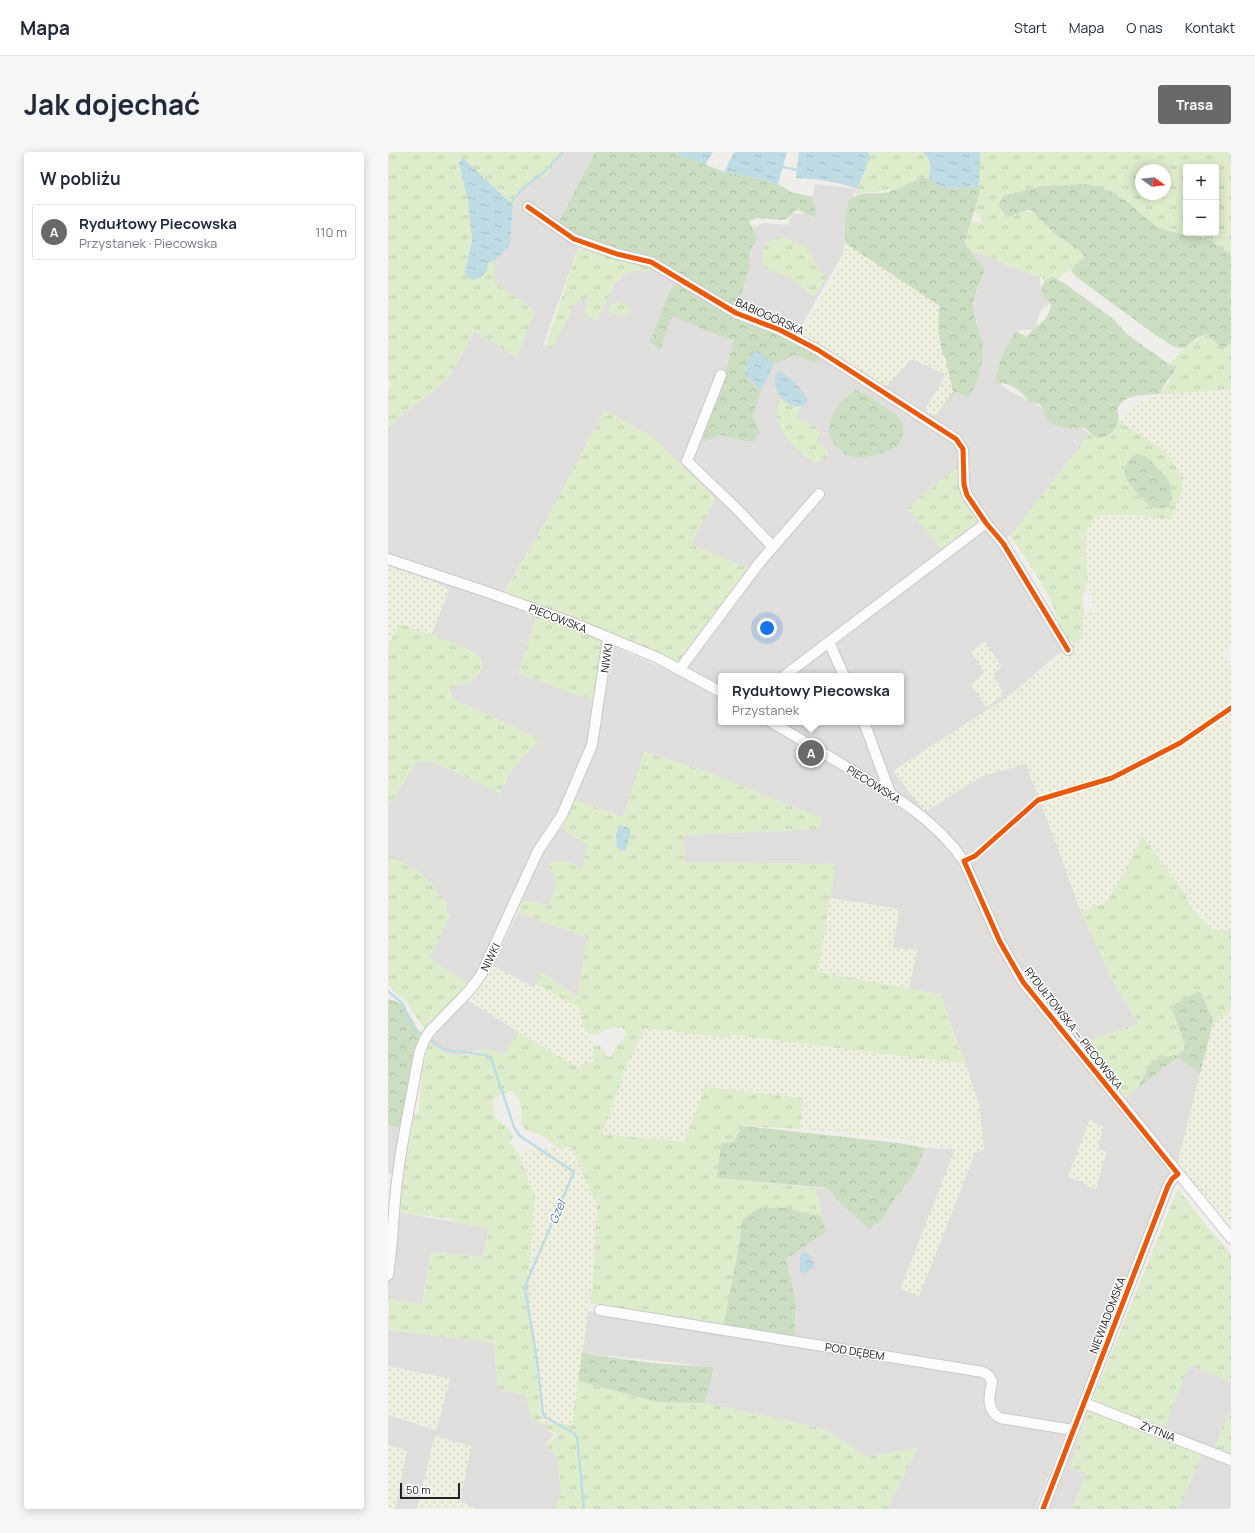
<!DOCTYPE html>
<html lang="pl">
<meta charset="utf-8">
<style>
body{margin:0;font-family:Manrope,sans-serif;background:#f6f6f7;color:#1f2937}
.controls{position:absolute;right:12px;top:12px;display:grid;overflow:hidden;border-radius:4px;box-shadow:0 2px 10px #0003}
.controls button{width:36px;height:36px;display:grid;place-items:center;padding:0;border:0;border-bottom:1px solid #e0e1e3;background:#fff;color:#1f2937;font:20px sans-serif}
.compass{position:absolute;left:747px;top:12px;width:36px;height:36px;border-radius:50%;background:#fff;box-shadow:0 2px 10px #0003;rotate:104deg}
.scale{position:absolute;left:12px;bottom:10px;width:60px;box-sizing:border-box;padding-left:4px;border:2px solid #222;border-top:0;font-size:11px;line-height:14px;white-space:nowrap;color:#222;-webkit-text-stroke:3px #fff;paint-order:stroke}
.you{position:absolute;left:379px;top:476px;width:14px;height:14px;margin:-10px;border:3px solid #fff;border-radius:50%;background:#1a73e8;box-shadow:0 0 0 6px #1a73e833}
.badge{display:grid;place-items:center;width:26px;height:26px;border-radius:50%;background:#6a6968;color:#fff;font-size:13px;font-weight:700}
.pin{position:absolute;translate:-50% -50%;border:2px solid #fff;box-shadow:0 1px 4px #0006}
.popup{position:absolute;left:330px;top:521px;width:186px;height:52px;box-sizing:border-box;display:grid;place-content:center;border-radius:4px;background:#fff;filter:drop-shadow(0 1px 3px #0005);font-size:13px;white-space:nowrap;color:#747a83}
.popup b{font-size:15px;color:#1f2937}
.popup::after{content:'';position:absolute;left:50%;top:100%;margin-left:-8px;border:8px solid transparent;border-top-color:#fff}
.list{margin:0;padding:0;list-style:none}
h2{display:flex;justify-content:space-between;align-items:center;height:52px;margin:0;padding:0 16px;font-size:17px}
h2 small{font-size:13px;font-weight:400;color:#747a83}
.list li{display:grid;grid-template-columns:26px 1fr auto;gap:12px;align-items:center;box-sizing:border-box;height:56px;margin:0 8px 8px;padding:0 8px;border:1px solid #e0e1e3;border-radius:4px}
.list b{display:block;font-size:15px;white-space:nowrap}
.list p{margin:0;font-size:13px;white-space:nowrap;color:#747a83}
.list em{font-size:13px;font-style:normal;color:#747a83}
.map{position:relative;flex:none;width:843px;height:1357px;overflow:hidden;border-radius:4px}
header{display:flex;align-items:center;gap:24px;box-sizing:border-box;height:56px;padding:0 20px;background:#fff;border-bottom:1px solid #e0e1e3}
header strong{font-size:19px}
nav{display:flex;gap:22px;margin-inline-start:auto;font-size:14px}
.intro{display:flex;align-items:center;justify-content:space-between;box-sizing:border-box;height:96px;padding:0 24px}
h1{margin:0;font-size:28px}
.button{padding:10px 18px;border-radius:4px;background:#6a6968;color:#fff;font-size:14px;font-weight:700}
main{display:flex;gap:24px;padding:0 24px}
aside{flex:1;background:#fff;border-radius:4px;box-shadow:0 2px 10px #0003}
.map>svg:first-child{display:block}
.residential{fill:#dfdedc;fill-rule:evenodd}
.farmland{fill:url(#farmland-dots)}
.grass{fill:url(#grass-tufts);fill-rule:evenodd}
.forest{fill:url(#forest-crowns)}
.water{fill:url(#water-ripples)}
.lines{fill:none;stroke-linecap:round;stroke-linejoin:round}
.stream{stroke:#bfdbe3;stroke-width:2.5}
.minor-casing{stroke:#c9c8c7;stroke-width:12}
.minor{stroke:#fdfcfc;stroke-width:10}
.cycleway-casing{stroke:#fff;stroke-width:8}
.cycleway{stroke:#e8590c;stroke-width:5}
.labels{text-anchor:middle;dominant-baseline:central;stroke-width:3;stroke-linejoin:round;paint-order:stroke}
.street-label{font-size:11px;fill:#222;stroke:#fff}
.water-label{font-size:12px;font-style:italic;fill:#4a7aab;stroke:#fff}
</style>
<header>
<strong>Mapa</strong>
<nav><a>Start</a><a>Mapa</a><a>O nas</a><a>Kontakt</a></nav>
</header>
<div class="intro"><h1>Jak dojechać</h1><a class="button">Trasa</a></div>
<main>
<aside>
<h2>W pobliżu<small></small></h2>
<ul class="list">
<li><span class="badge">A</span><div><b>Rydułtowy Piecowska</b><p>Przystanek · Piecowska</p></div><em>110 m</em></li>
</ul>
</aside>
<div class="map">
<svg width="843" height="1357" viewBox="0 0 843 1357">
<defs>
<pattern id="farmland-dots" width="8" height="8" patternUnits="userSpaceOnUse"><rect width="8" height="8" fill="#efefdf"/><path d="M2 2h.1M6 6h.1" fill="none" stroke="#cdcdbf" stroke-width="1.8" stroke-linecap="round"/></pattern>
<pattern id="grass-tufts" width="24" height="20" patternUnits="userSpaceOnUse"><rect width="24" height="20" fill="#ddeccb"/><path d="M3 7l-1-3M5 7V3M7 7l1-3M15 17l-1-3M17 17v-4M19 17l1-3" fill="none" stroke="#bdcaae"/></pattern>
<pattern id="forest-crowns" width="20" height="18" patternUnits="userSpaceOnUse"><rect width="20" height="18" fill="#cbdec1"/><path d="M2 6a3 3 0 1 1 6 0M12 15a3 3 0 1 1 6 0" fill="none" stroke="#aebea6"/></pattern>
<pattern id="water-ripples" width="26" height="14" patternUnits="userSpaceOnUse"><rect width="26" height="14" fill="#bfdbe3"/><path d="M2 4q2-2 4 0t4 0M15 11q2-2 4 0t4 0" fill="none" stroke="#a4bcc2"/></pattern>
</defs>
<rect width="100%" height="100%" fill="#f0eeeb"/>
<g class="residential">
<path d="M178,0H207L170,71L186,83L194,85L150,207L156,192L163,196L188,150L201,142L197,161L209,168L225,134L234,124L247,118H263L270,111L290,126L348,161L355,134L360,123L364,93L370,86L365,76L376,71L400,73L404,62L418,61L423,65L429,67L425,45L427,32L469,37L459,53L456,100L414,173V180L498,235L523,207L556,221L557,225L536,259L548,263L568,240L582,245L590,225L594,199L592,181L586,159L588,142L597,118L583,100L594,102L635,120L653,121L652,126L654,143L663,152L653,157L647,177L628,179L615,201L609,223L612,231L623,240L646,251L657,258L663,271L671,274L693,276L702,281L622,384L609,389L620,402L675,498L622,543L507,618L537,660L594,624L638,612L667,688L693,760L726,831L751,872L692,892L718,926L736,946L792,905L812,922L789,1013L761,1073L647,1357H499L529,1296L479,1305L437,1277L317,1251L326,1215L194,1201L200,1159L399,1192L406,1186L408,1148L398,1107L438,1080L427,1036H439L465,1063L481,1077L493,1069L507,1046L522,1029L527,1021L537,996L568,997L534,1081L513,1136L531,1144L587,1001L596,998L591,954L578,912L560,866L556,852L555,843L521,837L529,798L505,796L511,757L442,746L448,712L297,710L296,683L429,677L436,667L316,619L257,600L235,665L186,648L206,597L223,494L287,521L363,418L303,392L327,347L266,285L216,258L161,364L110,450L149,466L130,521L206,549L204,577L177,650L141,707L103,796L82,833L38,804L62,765L34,722L22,714L0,704V656L5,644L29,610H46L112,641L124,618L152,587L65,547L60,535L72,534L84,528L89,524L94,516V510L89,501L43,483L61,438L47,430L0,415V276L10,265L59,228L87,179L129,205L147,159L106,130V109L122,93L125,53L140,32L154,26L161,20L168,10ZM597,490L613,514L605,522L616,543L598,555L584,533L597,520L583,499ZM333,524H513V570H333ZM702,968L715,975L710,997L718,1000L708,1037L680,1024Z"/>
<path d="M174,676L199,692L195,716L171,711L160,714L165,720L169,736L160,753L134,748L149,710L159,693L168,680Z"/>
<path d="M130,761L199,785L190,845L153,821L147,836L104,813Z"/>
<path d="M79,848L131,880L115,903L91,898L68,904L63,903L41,892L62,862Z"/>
<path d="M0,973L14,976L5,1022L0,1021Z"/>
<path d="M790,1037L817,1072L843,1103V1357H661Z"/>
<path d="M10,1060L101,1076L95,1105L43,1100L34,1153L1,1147L0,1152V1104Z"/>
<path d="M0,1178L106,1191L110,1237L137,1243L144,1266L167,1283L156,1292L170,1307L173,1343L167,1357H89L72,1349L83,1294L47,1284L29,1357H7L19,1298L0,1293V1263L48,1278L62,1227L0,1214Z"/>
</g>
<g class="farmland">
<path d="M457,91L552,154L550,172L553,196L558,209L565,240L548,263L536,259L557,225L556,221L523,207L498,236L415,185L414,180L453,112Z"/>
<path d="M843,238V490L834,500L843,515V779L824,777L754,684L735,724L718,750L693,760L667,688L638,612L593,624L537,660L505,619L622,543L680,498L691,488L693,484L696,461L707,459L700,428L698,409V379L708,364L732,362L766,364L782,368L777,299L730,269L745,255L766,243Z"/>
<path d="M0,414L47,430L61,438L43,483L12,472L0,493Z"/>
<path d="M597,490L613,515L605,522L616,543L598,555L583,533L597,520L583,499Z"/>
<path d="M442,746L511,757L505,796L529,798L521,837L430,821Z"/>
<path d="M104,813L146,836L148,832L190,855L193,866L206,895V910L197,911L192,917L83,850Z"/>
<path d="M843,858V1071L789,1013L825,871L836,864Z"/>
<path d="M258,876L335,885L346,883L578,912L591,954L596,998L587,1001L531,1144L513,1137L567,997L502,986L412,977L414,946L296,990L214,982L238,916Z"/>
<path d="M702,968L715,975L710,997L718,1000L708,1037L680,1024Z"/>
<path d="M183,995L209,1054L204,1135L184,1273L153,1271L140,1127L147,1044L129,999Z"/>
<path d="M0,1214L62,1227L49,1276L0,1262Z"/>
<path d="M47,1284L83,1294L72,1349L89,1357H29Z"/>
<path d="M0,1293L19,1298L7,1357H0Z"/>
</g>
<g class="grass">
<path d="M0,0H178L168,10L161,20L154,26L140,32L125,53L75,6L72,10L80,50L84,88L76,120L100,110L106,109V130L147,159L129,205L87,179L59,228L11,265L0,276V238L3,233L0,227Z"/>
<path d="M481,0H535C544,11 543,13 541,26L526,28L514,36L505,38L474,41L467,43L482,6Z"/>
<path d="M591,0H843V102L818,86L785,80L768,74L730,43L636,58L648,62L675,88L690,97L697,105L670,127L656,130L653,122L652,126L646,124L594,102L583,100C574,88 578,82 583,69L596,71L586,59L591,44ZM798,15H828V81H798ZM753,18H777V42H753Z"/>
<path d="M194,85L262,106L270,111L263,118C253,119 243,117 234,124C230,127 227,132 222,135L223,140L209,168L203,166L197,161L201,143L188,150L163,197L158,193Z"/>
<path d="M387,85C400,85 412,91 422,99C427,109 427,120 439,124L429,141L424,144C416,137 409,128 398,124C385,119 384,123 374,111L375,96Z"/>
<path d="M230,150L240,153L244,158L236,164L229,162L224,163L220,158L222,154Z"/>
<path d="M818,182L833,195L843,189V238L771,242L785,224L786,216L782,212L796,196Z"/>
<path d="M394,247L398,251L412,254L409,265C416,272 427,270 433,281L428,289L437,295L441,301L439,306L426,311C409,299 376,269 394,247Z"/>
<path d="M216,258L266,285L327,347L303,392L364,418L291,518L220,492L206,549L130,521L148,466L116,441L161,364Z"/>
<path d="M730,269L777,299L795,325L793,343L782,368C758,362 733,362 708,364L698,379V409L700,428L695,445L696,461L693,484L691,488L685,491C673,485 670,466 665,454C655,429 637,406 622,384L702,281L716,286Z"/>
<path d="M572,313L591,372L555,399L519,356Z"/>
<path d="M12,472C24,476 84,496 90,503C95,509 95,516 90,522C84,532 70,535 60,536L65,547L152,587L124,618L112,641L46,610H29C23,616 21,622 17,629C11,638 5,646 0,656V493Z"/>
<path d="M256,600L316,619L436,667L429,677L296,683L297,710L448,712L430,820L555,843C556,866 570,891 578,912L346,883L335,885L257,876L238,916L214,982L296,990L317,935L414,946L412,977L356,974L345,990L329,1026L427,1036L434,1064L390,1055L369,1057L354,1072L351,1094L336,1175L202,1151L204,1135L209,1054L183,995H177L174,999L155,984L138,978L133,973C134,961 134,946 124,939L110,944L105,948L107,965L121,977L125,984L124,988L120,989L129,999L147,1044L140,1127L153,1271L184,1273L190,1229L269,1250L317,1251L437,1277L479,1305L530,1296L499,1357H167L173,1343L170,1307L156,1292C164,1289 170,1282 178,1277L169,1282L148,1270L144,1266L137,1243L110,1237L106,1191L0,1178L1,1147L35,1152L43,1100L95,1105L101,1076L63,1069L64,1067L10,1060L16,1012L26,964L31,959L34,914L41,892L63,903H86C94,894 105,897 115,903L131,880L192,917L197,911H207L204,905L206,895L210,893C216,897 217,902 222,906C226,898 226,893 235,889L238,880L234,875C229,876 225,876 221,877C210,879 204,891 195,873C193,867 193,860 190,855L148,832L153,820L189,845L199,785L130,761L134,748L160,753C168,737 172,728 159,713C169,705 185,711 195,716L199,692L174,676L186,648L235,665Z"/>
<path d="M754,684L796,740L805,758L824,777L843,779V858L836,864L825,871L818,851L796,889L797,897L788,903L764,908L750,936L736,946L718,926L692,891L751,872L726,831L693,760L718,750L735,724Z"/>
<path d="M0,703L26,716L34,722L46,734L50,742L60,750L58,758L62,765L41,806L82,833L37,878L16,847L8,842L0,832Z"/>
<path d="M790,1037L817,1072L843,1103V1230L801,1213L776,1277L702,1254Z"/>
<path d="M843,1256V1304L826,1297Z"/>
<path d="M700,1258L815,1302L790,1357H684L698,1321L682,1316Z"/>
</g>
<g class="forest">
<path d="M207,0H286L336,20L368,26L390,32L403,40L425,45L429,67C421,64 417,59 408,58L399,67L392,68L370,66L361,69L370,86C357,101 365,108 359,124C356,135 352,145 349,157L263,106L187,83L170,71Z"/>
<path d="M535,26H541C553,42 573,35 591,35V44L577,88L578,93L597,118C593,129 587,140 586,151C584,165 592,177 594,191C597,208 590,230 582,245L568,240L548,263L565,240L558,209L553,196L550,172L552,154L457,91V72L460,48C474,39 479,42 494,41C509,40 520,29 535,26Z"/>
<path d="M699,32L725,40L742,52L768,74L785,80L818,86L843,102V190L836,196C829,194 824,186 818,182L809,186L796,196L786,195L769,184L687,124L683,119L684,116L697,105L690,97L668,83L643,58C634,58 628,64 619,65L610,53L616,44L642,37L655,34Z"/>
<path d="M665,125L679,133L724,166L739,182L786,216C787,224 781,224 778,230C775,234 774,238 771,242C761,243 746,242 737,248C725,256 732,262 730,270C727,279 718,287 709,286L697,276C686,275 673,278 663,271C653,265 660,249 642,251C635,240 623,230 609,231L608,230C610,210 617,196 628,179L639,185C645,173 661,171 663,152C660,149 655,146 654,142C651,133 658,127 665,125Z"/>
<path d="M287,133L300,137L353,170L390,181L434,204L431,209L425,210L408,203L386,212L370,199L359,227L369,235L374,237L364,265L372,279L366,289H357L333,283L314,290L336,226L346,188L324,181L284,164L272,197L262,191L281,141Z"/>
<path d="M468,238C478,242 486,247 494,254C501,258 509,262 513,269C518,278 514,291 506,296C496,302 469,309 459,303C455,301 452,297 449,295C444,289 440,284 441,276C442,261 455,246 468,238Z"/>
<path d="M748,302L757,304L763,309L781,329L784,345L781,355C776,356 770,357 765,356C760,354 755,347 751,343C738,330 728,315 748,302Z"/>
<path d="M811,839L818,851L825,871L812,922L791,905L750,936L764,908L788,903L797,897L796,889L784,856L785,853Z"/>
<path d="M0,847L15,852L32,881L22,919L14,976L0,973Z"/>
<path d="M355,974L511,991L537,996L527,1021L522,1029L507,1046L493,1069L481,1077L452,1051L439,1036L329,1026L333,991L345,990Z"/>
<path d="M390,1055L434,1064L438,1080L398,1107L408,1148L406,1187L336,1172L351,1094L354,1068L369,1057Z"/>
<path d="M194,1201L263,1211L326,1215L317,1251L269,1250L190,1229Z"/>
</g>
<g class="water">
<path d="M286,0H325L317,13Z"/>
<path d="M346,0H399L390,32L368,26L336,20Z"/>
<path d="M411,0H481L482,6L469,37C448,29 429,27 408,26Z"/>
<path d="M535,0H592L591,35C574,35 553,42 541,26C543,13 544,10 535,0Z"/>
<path d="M75,6L125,53L122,93L106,109L100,110L99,119L92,126L84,128L76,120L80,107L84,88L80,50L71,10Z"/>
<path d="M370,199L386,212L374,237L369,235L357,223C357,214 361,207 366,200Z"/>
<path d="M390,219C403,224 412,236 420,247L418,252C400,263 378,233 390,219Z"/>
<path d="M231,673L236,674L242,677V684L237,699L232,698L229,695L228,684Z"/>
<path d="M417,1100L423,1104L427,1115L415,1122L412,1119V1105L414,1101Z"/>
</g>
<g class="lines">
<g class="stream">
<path d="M395,15L409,18"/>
<path d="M123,51L136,35L154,22L175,0"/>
<path d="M0,839L15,852L25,877L36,883"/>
<path d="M41,886L50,894L58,898L98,903L103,906L126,975L132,984L186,1020L140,1127L137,1137L149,1208L155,1262L157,1265L186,1281L189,1285L196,1357"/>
</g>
<defs>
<g id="minor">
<path d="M140,55L186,87L229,102L263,110L348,161L392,178L430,198L568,287L575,297L576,333L579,343L598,371L615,391L680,498"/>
<path d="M333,223L299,309L349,357L385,395"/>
<path d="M0,407L102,441L190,473L270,506L333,540"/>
<path d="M441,490L456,524"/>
<path d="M291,518L372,410L431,342"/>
<path d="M396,524L598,371"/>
<path d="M383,570C412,587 441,604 470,622C510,646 549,670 576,709L612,790L635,830L843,1086"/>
<path d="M476,570L502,641"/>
<path d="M0,1123C5,1091 5,1060 9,1029C14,986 24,944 31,902L36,889L42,879L81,839L93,823L150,699L174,663L204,593L220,486"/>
<path d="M212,1158L595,1220L601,1224L604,1230C601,1244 598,1258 612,1266L685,1278"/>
<path d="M696,1251L843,1308"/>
<path d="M655,1357L780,1034L784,1027L790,1022"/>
</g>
</defs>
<use href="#minor" class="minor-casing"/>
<use href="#minor" class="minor"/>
<defs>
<g id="cycleway">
<path d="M140,55L186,87L229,102L263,110L348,161L392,178L430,198L568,287L575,297L576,333L579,343L598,371L615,391L680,498"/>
<path d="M655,1357L780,1034L784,1027L790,1022L635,830L612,790L576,709L587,704L650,648L724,626L792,591L843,556"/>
</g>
</defs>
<use href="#cycleway" class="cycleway-casing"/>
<use href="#cycleway" class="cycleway"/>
</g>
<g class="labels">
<g class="street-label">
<text transform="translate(382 164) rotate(24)">BABIOGÓRSKA</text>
<text transform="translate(170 466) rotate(21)">PIECOWSKA</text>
<text transform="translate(218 506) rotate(-82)">NIWKI</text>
<text transform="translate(486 632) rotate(32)">PIECOWSKA</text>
<text transform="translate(102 805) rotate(-64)">NIWKI</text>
<text transform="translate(686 876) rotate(52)">RYDUŁTOWSKA — PIECOWSKA</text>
<text transform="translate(719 1163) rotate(-69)">NIEWIADOMSKA</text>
<text transform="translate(467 1199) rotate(9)">POD DĘBEM</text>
<text transform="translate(770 1279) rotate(21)">ŻYTNIA</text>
</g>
<g class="water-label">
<text transform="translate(169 1060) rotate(-67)">Gzel</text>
</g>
</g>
</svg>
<div class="controls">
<button>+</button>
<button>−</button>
</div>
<svg class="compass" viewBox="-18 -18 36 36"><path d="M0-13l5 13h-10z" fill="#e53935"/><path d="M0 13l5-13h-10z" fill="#747a83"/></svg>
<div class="scale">50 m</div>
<div class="you"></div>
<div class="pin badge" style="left:423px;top:601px">A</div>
<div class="popup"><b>Rydułtowy Piecowska</b>Przystanek</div>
</div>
</main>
